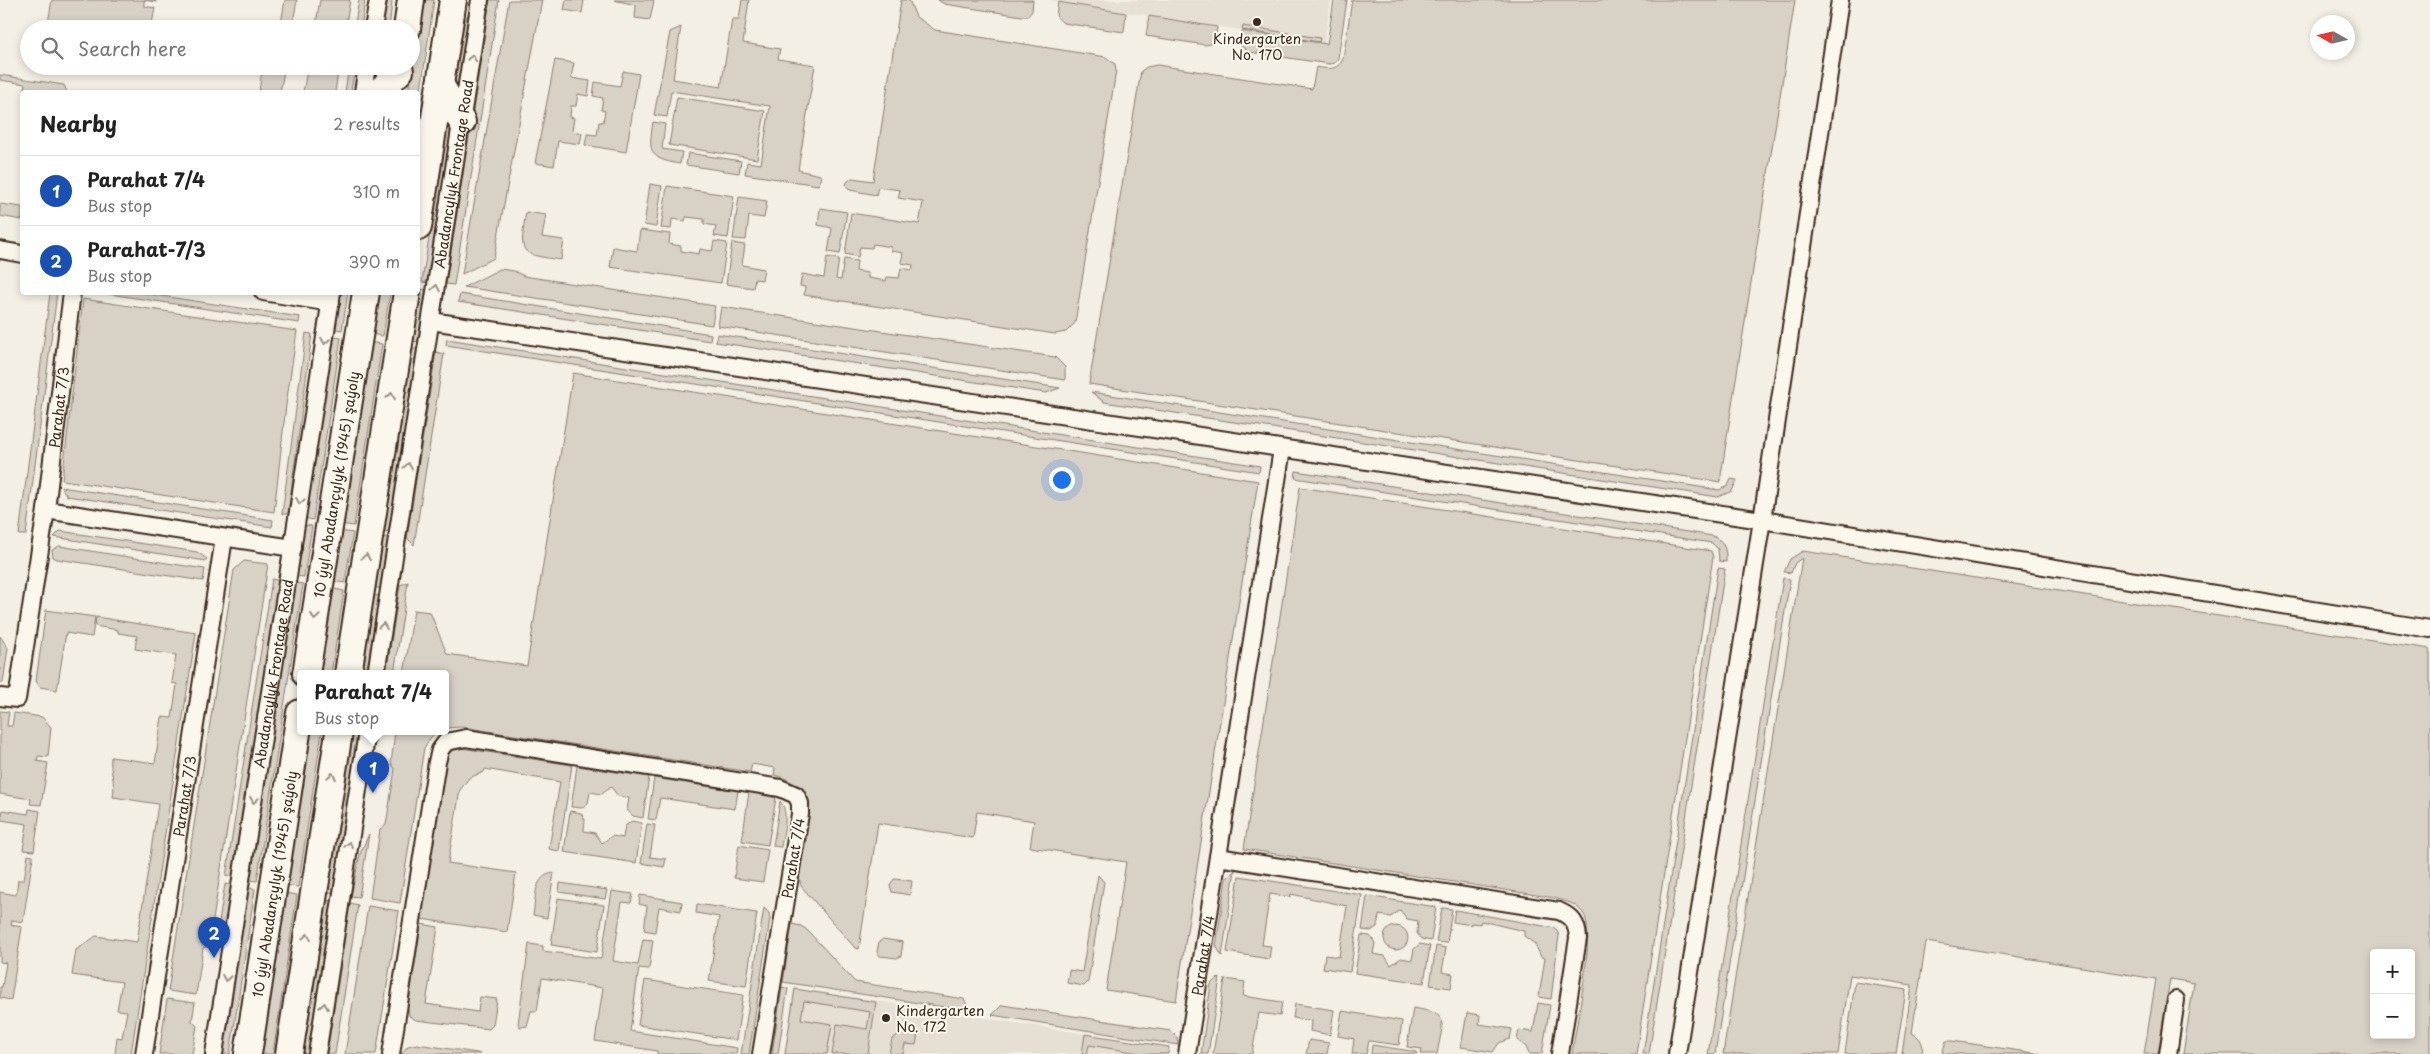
<!DOCTYPE html>
<meta charset="utf-8">
<style>
body{margin:0;font-family:"Playpen Sans",sans-serif;background:#f2f2f2;color:#222}
.controls{position:absolute;right:15px;bottom:15px;display:grid;overflow:hidden;border-radius:5px;box-shadow:0 2px 8px #0003}
.controls button{width:45px;height:45px;display:grid;place-items:center;padding:0;border:0;border-bottom:1px solid #e0e0e0;background:#fff;color:#222;font:25px sans-serif}
.compass{position:absolute;left:2310px;top:15px;width:45px;height:45px;border-radius:50%;background:#fff;box-shadow:0 2px 8px #0003;rotate:278deg}
.you{position:absolute;left:1061px;top:479px;width:18px;height:18px;margin:-12px;border:4px solid #fff;border-radius:50%;background:#1a73e8;box-shadow:0 0 0 8px #1a73e833}
.badge{display:grid;place-items:center;width:32px;height:32px;border-radius:50%;background:#3b2a1e;color:#fff;font-size:16px;font-weight:700}
.pin{position:absolute;translate:-50% -41px;filter:drop-shadow(0 1px 2px #0008)}
.pin::after{content:'';position:absolute;top:26px;width:18px;height:15px;background:inherit;clip-path:polygon(0 0,100% 0,50% 100%)}
.popup{position:absolute;left:297px;top:670px;width:152px;height:65px;box-sizing:border-box;display:grid;place-content:center;border-radius:5px;background:#fff;filter:drop-shadow(0 1px 4px #0005);font-size:16px;white-space:nowrap;color:#767676}
.popup b{font-size:19px;color:#222}
.popup::after{content:'';position:absolute;left:50%;top:100%;margin-left:-10px;border:10px solid transparent;border-top-color:#fff}
.list{margin:0;padding:0;list-style:none}
h2{display:flex;justify-content:space-between;align-items:center;height:65px;margin:0;padding:0 20px;font-size:21px}
h2 small{font-size:16px;font-weight:400;color:#767676}
.list li{display:grid;grid-template-columns:32px 1fr auto;gap:15px;align-items:center;box-sizing:border-box;height:70px;padding:0 20px;border-top:1px solid #e0e0e0}
.list b{display:block;font-size:19px;white-space:nowrap}
.list p{margin:0;font-size:16px;white-space:nowrap;color:#767676}
.list em{font-size:16px;font-style:normal;color:#767676}
.icon{flex:none;width:28px;height:28px;fill:none;stroke:currentColor;stroke-width:2;stroke-linecap:round;stroke-linejoin:round}
.map{position:relative;flex:none;width:2430px;height:1054px;overflow:hidden}
.search{position:absolute;background:#fff;box-shadow:0 2px 8px #0003;left:20px;top:20px;width:400px;height:55px;display:flex;align-items:center;gap:12px;box-sizing:border-box;padding:0 18px;border-radius:28px;color:#767676;font-size:19px}
.panel{position:absolute;background:#fff;box-shadow:0 2px 8px #0003;left:20px;top:90px;width:400px;height:205px;border-radius:5px}
.map>svg:first-child{display:block}
.built{fill:#e5dfd4}
.green{fill:#d8d1c6;stroke:#8a7e72;fill-rule:evenodd}
.lines{fill:none;stroke-linecap:round;stroke-linejoin:round}
.minor-casing{stroke:#3b2a1e;stroke-width:20}
.primary-casing{stroke:#3b2a1e;stroke-width:30}
.minor{stroke:#fbf7ec;stroke-width:16}
.primary{stroke:#fbf7ec;stroke-width:26}
.oneway{stroke:#9b9085}
.poi-dot{fill:#3b2a1e;stroke:#fbf7ec;stroke-width:2}
.labels{text-anchor:middle;dominant-baseline:central;stroke-width:4;stroke-linejoin:round;paint-order:stroke}
.poi-label{font-size:14px;fill:#3b2a1e;stroke:#fbf7ec}
.street-label{font-size:14px;fill:#3b2a1e;stroke:#fbf7ec}
</style>
<div class="map">
<svg width="2430" height="1054" viewBox="0 0 2430 1054">
<rect width="100%" height="100%" fill="#f3efe4"/>
<filter id="ink" filterUnits="userSpaceOnUse"><feTurbulence type="fractalNoise" baseFrequency=".02" numOctaves="2"/><feDisplacementMap in="SourceGraphic" scale="10" xChannelSelector="R" yChannelSelector="G"/><feConvolveMatrix kernelMatrix="1 2 1 2 8 2 1 2 1" color-interpolation-filters="sRGB"/></filter>
<g filter="url(#ink)">
<g class="built">
<path d="M1047,0H1331L1324,43Z"/>
<path d="M794,988L1169,1047L1168,1054H784Z"/>
</g>
<g class="green">
<path d="M52,0H156V2L144,0V6L155,8L151,29H47Z"/>
<path d="M285,0H297L292,29H274L275,22L281,23Z"/>
<path d="M320,0H350L345,29H315Z"/>
<path d="M359,0H365L361,29H354Z"/>
<path d="M386,0H391L392,2L389,29H381Z"/>
<path d="M423,0H434L418,110V92H408Z"/>
<path d="M490,0H499L454,285L446,284Z"/>
<path d="M509,0H542L494,258L462,274Z"/>
<path d="M566,0H584L582,13L564,10Z"/>
<path d="M614,0H654L650,20L635,18L636,5Z"/>
<path d="M742,0H749L743,43L780,49L778,59L815,65L798,170L820,175L822,178L818,185L745,174L747,162L761,164L770,106L671,91L667,117L654,115L670,32L681,27L673,79L721,87L732,19H739Z"/>
<path d="M901,0H909L916,17L935,30L1106,57L1115,64L1116,71L1075,323L1066,332L1055,334L804,295L805,287L800,286L802,274L824,278L827,257L839,259L836,279L841,280L844,259L857,261L856,271L868,273V278L886,281L887,277L899,278L901,268L912,270L913,265L901,263L903,253L891,251V247L873,244L872,248L860,247L858,257L845,254L851,213L919,224L923,202L898,198L900,190L878,187L876,195L850,190L846,185L847,182L852,178L873,181Z"/>
<path d="M938,0H1033L1032,11L1028,16H1022L944,4Z"/>
<path d="M1334,0H1347L1338,58L1335,63L1329,64L1249,52L1241,46L1242,31L1327,44Z"/>
<path d="M1352,0H1795L1720,482L1089,384L1141,71L1147,67L1157,65L1312,89L1316,67C1328,69 1337,71 1343,59Z"/>
<path d="M1058,2L1126,13L1124,32L1063,23L1056,16Z"/>
<path d="M471,9L458,94C450,71 458,29 471,9Z"/>
<path d="M1149,16L1217,27C1216,36 1216,43 1206,45L1146,36Z"/>
<path d="M222,22L268,29H221Z"/>
<path d="M1243,26L1320,38L1319,42L1242,30Z"/>
<path d="M555,60L574,63L571,78L590,81L588,96L578,94L576,106H571L570,117L574,118L572,131L582,133L580,144L558,141L554,166L535,163Z"/>
<path d="M234,66H285L280,92H259L262,70Z"/>
<path d="M308,66H339L335,92H303Z"/>
<path d="M349,66H355L351,92H345Z"/>
<path d="M623,71L639,74L626,152L585,145L587,134L597,135L599,122H603L605,111L601,110L603,98L593,96L595,82L620,86Z"/>
<path d="M0,75L64,85L67,92H24L25,84L0,80Z"/>
<path d="M677,97L765,111L757,159L669,145Z"/>
<path d="M448,116L451,139L428,283L422,282Z"/>
<path d="M653,122L665,124L662,149L682,152L680,164C649,159 648,152 653,122Z"/>
<path d="M688,153L741,161L739,173L686,165Z"/>
<path d="M650,184L662,186L656,227L644,225Z"/>
<path d="M667,186L734,196L728,238L714,236L716,226L704,224V219L686,217L685,221L672,219L671,229L661,228Z"/>
<path d="M739,197L767,201L764,218L749,216L746,240L733,239Z"/>
<path d="M0,204L22,207V220L0,216Z"/>
<path d="M820,208L847,212L840,254L828,252L832,228L818,225Z"/>
<path d="M526,212L546,215L542,237L564,240L561,260C519,254 519,255 526,212Z"/>
<path d="M640,230L670,234L669,244L681,246V251L699,254L700,249L712,251L714,241L727,243L721,283L610,267L613,247L637,251Z"/>
<path d="M732,243L745,245L742,265L764,269L762,280L755,279L753,288L726,284Z"/>
<path d="M500,269L514,271L524,276L715,306L712,325L464,287Z"/>
<path d="M421,289L427,290L419,342L413,341Z"/>
<path d="M50,293H57L26,535H19Z"/>
<path d="M103,293H142L300,317L299,323Z"/>
<path d="M340,293H348L342,330L335,329Z"/>
<path d="M376,293H390L383,336L369,334Z"/>
<path d="M460,294L711,334L710,341L458,302Z"/>
<path d="M83,299L297,331L286,405L274,512L62,480Z"/>
<path d="M721,307L1055,357L1065,367V380L718,326Z"/>
<path d="M306,333L312,334L288,514H282Z"/>
<path d="M717,334L1060,388L1046,393L716,342Z"/>
<path d="M333,337L341,338L313,520L305,518Z"/>
<path d="M447,339L1260,466L1259,472L446,345Z"/>
<path d="M368,342L382,344L354,526L340,524Z"/>
<path d="M412,349H418L390,532L383,531Z"/>
<path d="M436,352L444,354L414,545L407,538Z"/>
<path d="M573,373L1258,481L1176,1001L1106,990L1126,862L1030,847L1034,821L977,812L973,838L878,823L859,949L855,948L801,886L799,876C805,838 826,787 774,775L775,768L752,764L750,772L462,727L446,728V674H404L414,610L430,612L447,654L527,666Z"/>
<path d="M1091,392L1719,490L1728,486L1731,479L1737,480L1732,491L1718,497L1104,402Z"/>
<path d="M1296,471L1713,536C1724,540 1727,551 1726,562L1719,561L1718,549L1712,543L1295,478Z"/>
<path d="M61,487L273,520L272,527L67,496Z"/>
<path d="M1300,487L1711,551L1713,557L1636,1054H1572C1575,1029 1597,930 1583,913C1575,902 1562,900 1549,897L1244,849Z"/>
<path d="M304,525L312,526L304,577L296,576Z"/>
<path d="M60,531L197,552L207,559L206,561L54,537Z"/>
<path d="M339,531L353,533L345,583L332,581Z"/>
<path d="M382,537L389,538L381,588H375Z"/>
<path d="M59,546L205,569L203,581L57,559L53,557L52,550Z"/>
<path d="M1803,551L2430,649V1054H2183L2194,983L2170,979L2158,1054H2144L2156,979L1926,942L1912,1033C1921,1037 1924,1044 1922,1054H1902L1912,985L1850,975L1838,1054H1723L1802,558L1795,563L1791,573L1784,572L1790,559ZM2374,953H2411V1035H2374Z"/>
<path d="M244,561L268,564L209,946L203,948L196,995L168,991L234,570Z"/>
<path d="M1718,568L1725,569L1649,1054H1643Z"/>
<path d="M1783,578L1790,579L1715,1054H1708Z"/>
<path d="M272,579L279,581L233,877L226,876Z"/>
<path d="M408,582L394,674H386L400,585Z"/>
<path d="M295,583L303,584L257,881L249,880Z"/>
<path d="M330,588L344,591L331,674H317Z"/>
<path d="M373,595L380,596L368,674H361Z"/>
<path d="M46,610L95,617L92,637L66,633L57,690L40,687L36,681Z"/>
<path d="M96,617L196,633L131,1054H115L117,1037L122,1038L127,1011L117,1010L122,982L72,975L76,950L96,936L137,942L158,804L113,797C116,781 109,770 111,757L155,763L162,717L172,718L177,684L172,683L176,655L135,649L137,636L118,633V630L95,626Z"/>
<path d="M0,636L8,648L3,683H0Z"/>
<path d="M0,711L9,712L7,726H12L14,713L42,717L51,727L48,757L38,756L37,761L48,763L41,805L30,804L31,799L0,794Z"/>
<path d="M308,732H322L298,887L285,885Z"/>
<path d="M352,732H359L334,893L327,892Z"/>
<path d="M395,732H437L431,737L424,748L400,903L370,898L380,829L386,825L395,769L391,763Z"/>
<path d="M461,748L572,765L559,851L549,849L560,782L485,769L484,772L469,778L460,790L448,863L516,873L507,932L421,919L446,758L451,751Z"/>
<path d="M577,766L649,777L643,818L633,816L627,810L629,798L618,796L611,787L602,794L590,792L588,803L582,808L571,807Z"/>
<path d="M654,778L738,791L735,809L660,798L656,820L648,819Z"/>
<path d="M749,792L776,798L768,845L742,841Z"/>
<path d="M780,801C790,814 783,832 781,847L773,846Z"/>
<path d="M29,809L40,811L34,851L23,850L27,824L1,820L3,810L28,814Z"/>
<path d="M570,811L581,813L585,820L584,831L595,833L602,843L612,836L623,838L625,826L632,821L642,823L636,863L564,852Z"/>
<path d="M647,824L655,825L650,857L666,859L664,867L641,863Z"/>
<path d="M369,834L359,897L351,896L360,854Z"/>
<path d="M739,845L768,850L763,882L734,878Z"/>
<path d="M28,855L33,856L23,922L12,920L11,925L22,927L11,1000L0,998V987H2L6,963L0,962V892L16,895L18,880H24Z"/>
<path d="M1235,870L1222,956L1216,946L1226,879Z"/>
<path d="M554,873L547,918L533,915C536,899 533,875 554,873Z"/>
<path d="M1098,875L1104,882L1088,982L1084,986L1067,983L1069,970L1082,972Z"/>
<path d="M1239,876L1362,895L1350,972L1323,968L1325,955L1339,957L1347,906L1291,894L1290,897L1270,894L1262,945L1271,946L1269,959L1227,952Z"/>
<path d="M894,879L912,881L910,895L892,892L890,885Z"/>
<path d="M560,883L607,890L605,899L559,892Z"/>
<path d="M225,884L232,885L228,914L215,947Z"/>
<path d="M248,888L255,889L230,1054H222Z"/>
<path d="M612,891L633,894L631,903L622,902L613,961L638,965L643,939L653,940L649,969L639,968L630,1031L737,1048L736,1054H657V1051L595,1041L603,988L542,978L537,1011H531L527,1026L520,1027L518,1024L529,944L543,946V951L601,959Z"/>
<path d="M284,893L297,895L273,1054H259Z"/>
<path d="M640,895L682,902L681,911L659,907L655,932L644,930L647,906L639,904Z"/>
<path d="M1367,896L1436,907L1431,941L1421,939L1417,933L1418,921L1407,919L1400,910L1391,917L1379,915L1378,926L1371,931L1362,930Z"/>
<path d="M558,898L604,905L597,952L551,945Z"/>
<path d="M326,900L332,901L309,1054H302Z"/>
<path d="M350,903L358,905L335,1054H327Z"/>
<path d="M697,904L757,913L746,986L709,981L719,917L696,913Z"/>
<path d="M368,906L399,911L376,1054H345Z"/>
<path d="M764,908L769,913L770,919L749,1054H741Z"/>
<path d="M1442,908L1452,909L1447,943L1436,942Z"/>
<path d="M1455,910L1555,928L1559,935L1551,999L1539,997L1545,958L1541,957L1535,944L1524,936V931L1481,921L1480,924L1471,923V925L1453,922Z"/>
<path d="M421,924L438,927L426,1004L478,1012L480,997L497,999L493,1025L489,1029L416,1020L409,1016L408,1008Z"/>
<path d="M792,924L801,926L807,930L855,982L964,999L970,1011L783,982Z"/>
<circle cx="1396" cy="938" r="12"/>
<path d="M1361,935L1370,936L1375,943L1373,954L1385,956L1391,965L1401,958L1412,960L1414,949L1420,944L1430,946L1424,983L1355,973Z"/>
<path d="M883,939L903,942L901,956L897,958L880,956L877,952L879,942Z"/>
<path d="M1436,946L1446,948L1442,972L1453,974L1451,988L1430,985Z"/>
<path d="M1220,978L1208,1054H1201L1211,984L1216,979Z"/>
<path d="M1225,979L1245,982L1243,996L1282,1002L1280,1016L1259,1013L1252,1054H1213Z"/>
<path d="M645,980L743,995L736,1040L638,1025Z"/>
<path d="M1855,982L1906,990L1896,1054H1845Z"/>
<path d="M782,987L788,988L778,1054H772Z"/>
<path d="M795,989L876,1002L868,1054H832L837,1024L867,1029L870,1012L804,1001L801,1019L832,1024L827,1054H785Z"/>
<path d="M167,999L195,1003L192,1021L197,1026L192,1054H159Z"/>
<path d="M1538,1003L1550,1005L1542,1054H1529L1526,1047L1517,1040L1519,1030L1533,1032Z"/>
<path d="M1295,1004L1334,1010L1330,1035L1310,1031L1311,1021L1293,1018Z"/>
<path d="M1002,1005L1171,1031L1177,1037L1178,1045L992,1015Z"/>
<path d="M1413,1008C1451,1014 1443,1020 1437,1054H1421L1422,1049L1407,1047Z"/>
<path d="M1342,1011L1402,1021L1399,1045L1369,1041L1366,1054H1352L1354,1039L1338,1036Z"/>
<path d="M1467,1013L1480,1015L1479,1024L1512,1029L1510,1039L1499,1043L1493,1052L1461,1047Z"/>
<path d="M904,1031L918,1033L916,1045L905,1044L903,1054H889L892,1039Z"/>
<path d="M1085,1034L1169,1047L1168,1054H1145L1089,1045L1087,1054H1082Z"/>
<path d="M1309,1040L1329,1043L1327,1054H1306Z"/>
<path d="M1946,1041H1952L2041,1054H1942Z"/>
<path d="M417,1044L477,1053L480,1054H401L408,1046Z"/>
<path d="M1372,1045L1417,1052V1054H1371Z"/>
</g>
<g class="lines">
<defs>
<g id="minor">
<path d="M373,29L378,0"/>
<path d="M363,92L367,66"/>
<path d="M0,250L22,254"/>
<path d="M263,292L331,303"/>
<path d="M431,321L1762,520L2430,629"/>
<path d="M46,510L293,548"/>
<path id="s1" d="M376,674L480,0"/>
<path id="s2" d="M0,697L17,699L46,510L72,292"/>
<path d="M1218,857L1559,911C1572,917 1577,923 1578,938L1560,1054"/>
<path id="s3" d="M144,1054L224,538"/>
<path id="s4" d="M214,1054L332,292"/>
<path d="M317,1054L367,732"/>
<path d="M391,1054L437,762L440,750L446,742L466,738L780,788L796,795L800,803V814L761,1054"/>
<path id="s5" d="M1187,1054L1282,449"/>
<path d="M1677,1054L1762,520L1840,0"/>
<path d="M2168,1054L2176,1000"/>
</g>
<g id="primary">
<path d="M407,29L411,0"/>
<path d="M440,84L462,122"/>
<path d="M379,92L400,71"/>
<path d="M418,227L453,0"/>
<path id="s6" d="M306,674L366,292"/>
<path d="M348,674L407,292"/>
<path id="s7" d="M248,1054L300,713"/>
<path d="M289,1054L339,732"/>
</g>
</defs>
<use href="#minor" class="minor-casing"/>
<use href="#primary" class="primary-casing"/>
<use href="#minor" class="minor"/>
<use href="#primary" class="primary"/>
</g>
<defs><path id="oneway-chevron" d="M-2-3.5L2.5 0L-2 3.5" fill="none" stroke-width="1.6" stroke-linecap="round" stroke-linejoin="round" transform="scale(1.25)"/></defs>
<g class="oneway">
<use href="#oneway-chevron" transform="translate(472 58) rotate(-81)"/>
<use href="#oneway-chevron" transform="translate(436 288) rotate(-81)"/>
<use href="#oneway-chevron" transform="translate(325 341) rotate(99)"/>
<use href="#oneway-chevron" transform="translate(391 396) rotate(-81)"/>
<use href="#oneway-chevron" transform="translate(408 466) rotate(-81)"/>
<use href="#oneway-chevron" transform="translate(300 501) rotate(99)"/>
<use href="#oneway-chevron" transform="translate(366 557) rotate(-81)"/>
<use href="#oneway-chevron" transform="translate(315 617) rotate(99)"/>
<use href="#oneway-chevron" transform="translate(383 626) rotate(-81)"/>
<use href="#oneway-chevron" transform="translate(332 776) rotate(-81)"/>
<use href="#oneway-chevron" transform="translate(254 800) rotate(99)"/>
<use href="#oneway-chevron" transform="translate(349 845) rotate(-81)"/>
<use href="#oneway-chevron" transform="translate(307 937) rotate(-81)"/>
<use href="#oneway-chevron" transform="translate(226 978) rotate(99)"/>
<use href="#oneway-chevron" transform="translate(324 1006) rotate(-81)"/>
</g>
</g>
<g class="poi-dot">
<circle cx="1257" cy="22" r="5"/>
<circle cx="886" cy="1018" r="5"/>
</g>
<g class="labels">
<g class="poi-label">
<text x="1257" y="38">Kindergarten<tspan x="1257" dy="16">No. 170</tspan></text>
<text x="896" y="1010" text-anchor="start">Kindergarten<tspan x="896" dy="16">No. 172</tspan></text>
</g>
<g class="street-label">
<text stroke="none"><textPath href="#s1" startOffset="506">Abadancylyk Frontage Road</textPath></text>
<text stroke="none"><textPath href="#s2" startOffset="312">Parahat 7/3</textPath></text>
<text stroke="none"><textPath href="#s6" startOffset="192">10 ýyl Abadançylyk (1945) şaýoly</textPath></text>
<text stroke="none"><textPath href="#s4" startOffset="385">Abadancylyk Frontage Road</textPath></text>
<text stroke="none"><textPath href="#s3" startOffset="261">Parahat 7/3</textPath></text>
<text transform="translate(793 858) rotate(-81)">Parahat 7/4</text>
<text stroke="none"><textPath href="#s7" startOffset="172">10 ýyl Abadançylyk (1945) şaýoly</textPath></text>
<text stroke="none"><textPath href="#s5" startOffset="100">Parahat 7/4</textPath></text>
</g>
</g>
</svg>
<div class="controls">
<button>+</button>
<button>−</button>
</div>
<svg class="compass" viewBox="-18 -18 36 36"><path d="M0-13l5 13h-10z" fill="#e53935"/><path d="M0 13l5-13h-10z" fill="#767676"/></svg>
<div class="you"></div>
<div class="pin badge" style="left:373px;top:793px;background:#1a4fb4">1</div>
<div class="popup"><b>Parahat 7/4</b>Bus stop</div>
<div class="pin badge" style="left:214px;top:958px;background:#1a4fb4">2</div>
<div class="search"><svg class="icon" aria-label="search" viewBox="0 0 24 24"><circle cx="10" cy="10" r="6"/><path d="M15 15l6 6"/></svg>Search here</div>
<section class="panel">
<h2>Nearby<small>2 results</small></h2>
<ul class="list">
<li><span class="badge" style="background:#1a4fb4">1</span><div><b>Parahat 7/4</b><p>Bus stop</p></div><em>310 m</em></li>
<li><span class="badge" style="background:#1a4fb4">2</span><div><b>Parahat-7/3</b><p>Bus stop</p></div><em>390 m</em></li>
</ul>
</section>
</div>
